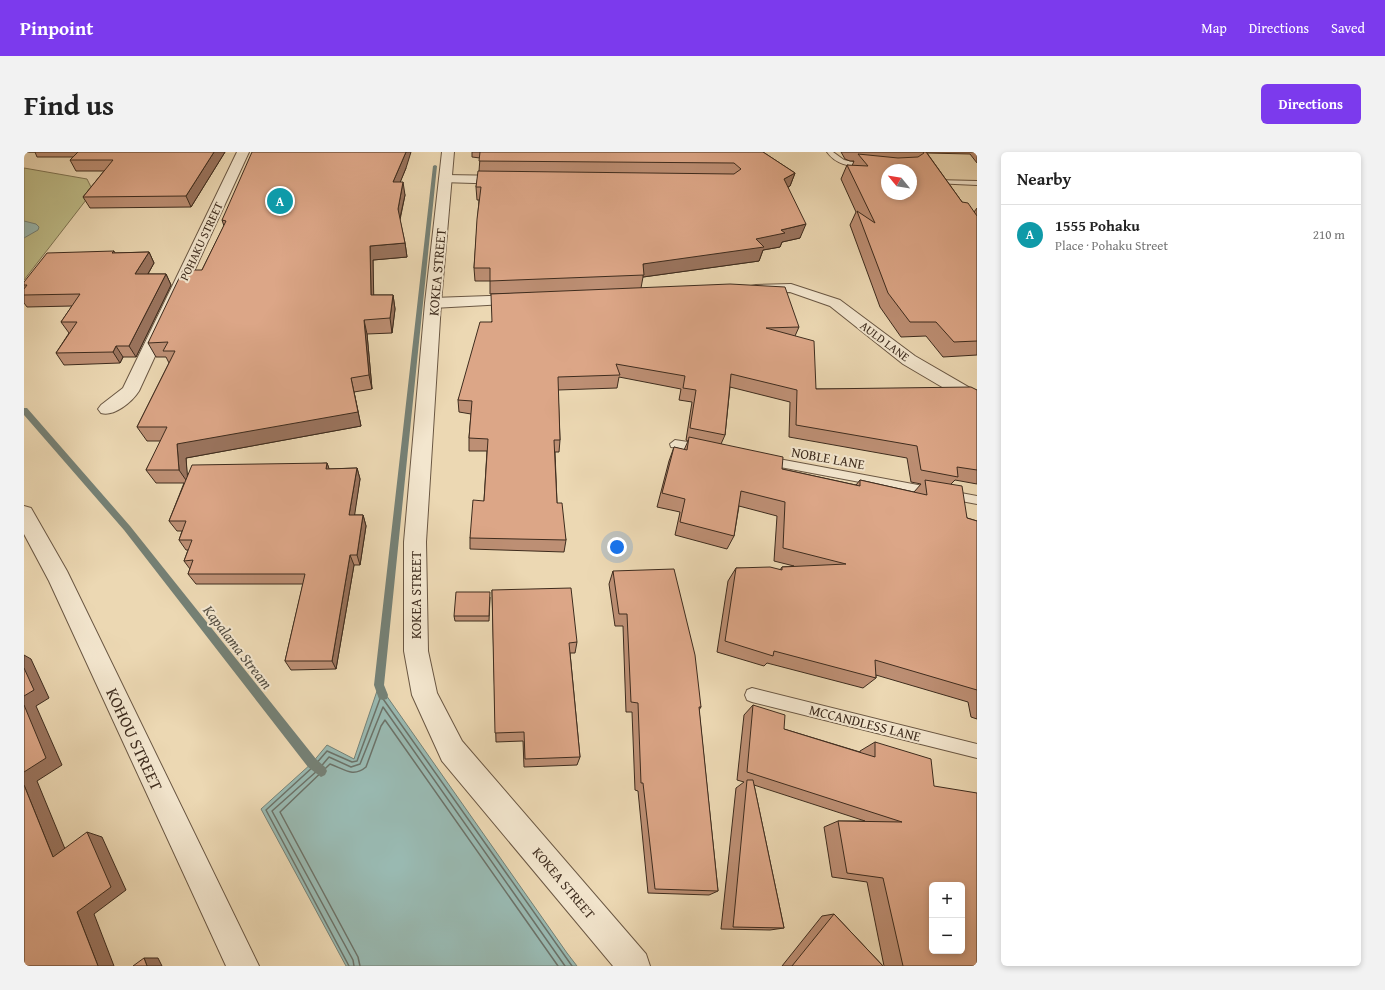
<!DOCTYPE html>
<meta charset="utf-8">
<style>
body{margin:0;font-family:"Gentium Book Plus",serif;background:#f2f2f2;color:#222}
.controls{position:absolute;right:12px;bottom:12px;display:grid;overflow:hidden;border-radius:6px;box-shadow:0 2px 6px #0003}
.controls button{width:36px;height:36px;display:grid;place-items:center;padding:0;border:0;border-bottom:1px solid #e0e0e0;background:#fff;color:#222;font:20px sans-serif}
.compass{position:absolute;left:857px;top:12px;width:36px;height:36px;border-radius:50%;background:#fff;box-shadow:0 2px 6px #0003;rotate:300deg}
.you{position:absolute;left:593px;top:395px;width:14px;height:14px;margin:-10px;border:3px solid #fff;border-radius:50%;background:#1a73e8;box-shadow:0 0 0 6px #1a73e833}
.badge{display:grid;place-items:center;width:26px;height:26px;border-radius:50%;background:#7c3aed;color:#fff;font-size:13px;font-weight:700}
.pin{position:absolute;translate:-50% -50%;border:2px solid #fff;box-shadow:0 1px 4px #0006}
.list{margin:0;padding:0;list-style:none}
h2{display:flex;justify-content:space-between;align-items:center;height:52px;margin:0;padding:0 16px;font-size:17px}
h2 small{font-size:13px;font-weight:400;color:#767676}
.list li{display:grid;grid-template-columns:26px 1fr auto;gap:12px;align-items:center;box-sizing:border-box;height:60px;padding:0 16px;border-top:1px solid #e0e0e0}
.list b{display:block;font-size:15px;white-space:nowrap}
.list p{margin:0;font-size:13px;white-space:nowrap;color:#767676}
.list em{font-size:13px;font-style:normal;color:#767676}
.map{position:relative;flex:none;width:953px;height:814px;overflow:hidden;border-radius:6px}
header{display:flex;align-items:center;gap:24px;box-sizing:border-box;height:56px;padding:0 20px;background:#7c3aed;color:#fff}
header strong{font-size:19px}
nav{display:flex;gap:22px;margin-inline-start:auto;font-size:14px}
.intro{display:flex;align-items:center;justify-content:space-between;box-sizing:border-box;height:96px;padding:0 24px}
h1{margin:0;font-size:28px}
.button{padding:10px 18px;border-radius:6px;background:#7c3aed;color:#fff;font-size:14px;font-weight:700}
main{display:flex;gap:24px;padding:0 24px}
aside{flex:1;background:#fff;border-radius:6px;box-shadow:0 2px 6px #0003}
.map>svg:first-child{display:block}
.green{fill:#bebc88;stroke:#7e7453}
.water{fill:#99b9b1;stroke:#758176}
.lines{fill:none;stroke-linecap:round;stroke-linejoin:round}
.shore{stroke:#6c7268;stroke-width:1.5}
.stream{fill:#758176;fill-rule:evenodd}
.service-casing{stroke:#6a5743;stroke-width:2}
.minor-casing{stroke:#6a5743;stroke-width:2}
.tertiary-casing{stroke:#6a5743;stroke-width:2}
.service{fill:#f3e6ce;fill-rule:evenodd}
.minor{fill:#f3e6ce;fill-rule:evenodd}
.tertiary{fill:#f3e6ce;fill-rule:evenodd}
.wall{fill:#bd8f74;stroke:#3e2c1e;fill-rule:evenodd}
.shaded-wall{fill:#9a745e;stroke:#3e2c1e}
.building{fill:#dca687;stroke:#3e2c1e;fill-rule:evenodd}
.labels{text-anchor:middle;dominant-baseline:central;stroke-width:4;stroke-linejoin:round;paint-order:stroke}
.far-street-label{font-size:12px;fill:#3e2c1e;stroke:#f3e6ce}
.street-label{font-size:14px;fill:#3e2c1e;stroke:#f3e6ce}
.water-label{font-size:15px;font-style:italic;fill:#554f43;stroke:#f3e6ce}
.near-street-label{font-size:17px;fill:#3e2c1e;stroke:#f3e6ce}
</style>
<header>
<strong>Pinpoint</strong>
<nav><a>Map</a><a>Directions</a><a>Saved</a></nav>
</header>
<div class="intro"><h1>Find us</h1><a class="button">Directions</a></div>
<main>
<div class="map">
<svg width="953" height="814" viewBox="0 0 953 814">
<rect width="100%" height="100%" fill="#ecd8b3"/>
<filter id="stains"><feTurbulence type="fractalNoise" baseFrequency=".005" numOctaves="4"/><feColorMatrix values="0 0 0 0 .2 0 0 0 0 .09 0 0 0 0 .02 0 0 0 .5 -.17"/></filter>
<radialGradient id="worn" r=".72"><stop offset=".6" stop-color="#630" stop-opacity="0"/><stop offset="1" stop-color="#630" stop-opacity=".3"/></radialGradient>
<path class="green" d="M0,16L63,27L69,39L0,128Z"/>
<g class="water">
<path d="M0,69L12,72L15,75L14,78L0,86Z"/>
<path d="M355,533L543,801L553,814H322L237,657L288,611L303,593L330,607Z"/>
</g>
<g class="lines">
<g class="shore">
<path d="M325,814L242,658L290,614L303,599L328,610L333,609L357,544L548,814"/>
<path d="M330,814L329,808L248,659L294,618L305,605L327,615L336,612L359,555L541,814"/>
<path d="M336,814L334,805L256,660L306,612C320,617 329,626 342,615L357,574L361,568L534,814"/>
</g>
<g class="stream">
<path d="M411,13L413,14L360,533L364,543L363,547L359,548L355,547L350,533L409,14Z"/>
<path d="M0,256H3L106,374L292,607L301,615L303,619L301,623L297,625L284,615L100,378L0,263Z"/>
</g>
<defs>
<g id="service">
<path d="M803,0H809L820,8L847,14L844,16C828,14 813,14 803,0Z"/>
<path d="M911,28L953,29V33L909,31L908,30Z"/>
<path d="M651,288L677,292L682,296L677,300L647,295L646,292Z"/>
<path d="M744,305L953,344V352L740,312L739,309Z"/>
<path d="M728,536L953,592V606L728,550L723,548L721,543L723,538Z"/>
</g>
<g id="minor">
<path d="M213,0H225L115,239C108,250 90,265 77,261L74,257L77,253L99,236Z"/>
<path d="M421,23L483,24L489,28L483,32L417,30L415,27L417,24Z"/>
<path d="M767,132L816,148L891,204L953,240V254L947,252L879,212L806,154L766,140L732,141L727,140L725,137L727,134L732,133Z"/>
<path d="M496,143L501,145L504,148L501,151L409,156L404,154L401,151L404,148L409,146Z"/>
<path d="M0,354L7,356L43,419L235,814H202L25,429L0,382Z"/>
</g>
<path id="tertiary" d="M418,0H430L417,151L402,390L404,499L413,541L438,589L622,802L626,814H589L418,609L388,543L380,499V390L401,151Z"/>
</defs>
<use href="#service" class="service-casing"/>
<use href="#minor" class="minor-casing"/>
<use href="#tertiary" class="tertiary-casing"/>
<use href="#service" class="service"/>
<use href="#minor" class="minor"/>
<use href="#tertiary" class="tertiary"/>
</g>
<g class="wall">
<path d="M0,0H201L167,55L66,56L59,45L80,19H52L46,8L49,5H13L11,0Z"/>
<path d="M448,0H739L771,21L766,34L764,35L776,86L758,90L756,95L739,98L735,109L619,125L617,136L775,175L771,184L792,237L953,238V332L931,328L927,332L943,366L953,369V567L947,565L944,550L852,523V526L839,536L743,511L740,514L693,500L704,429L712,416L756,418L758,415L770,414L750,409L753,364L715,354L710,384L703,397L651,383L656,360L633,355L645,309L650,295L660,298L664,289L662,288L668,250L655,248L657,237L595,225L593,236L534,238L536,288L535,300H531L533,351L542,388L540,400L446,397V386L460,349L463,299H445V286L447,262L435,260L434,248L467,170L507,141L466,142V129H451L450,116L455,48H453L452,35L455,19L456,6L448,5ZM706,235L766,250L765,285L883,306L887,330L897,332L890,340L836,328L832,333L758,317L697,292L701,283Z"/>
<path d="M817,0H953V11L946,2L903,1L938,50L950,60L953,56V203L919,205L902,184L877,185L856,155L826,73L832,60L817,27L823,13L828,14L830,9H826L821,7Z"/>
<path d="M382,16L376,30L381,43L376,68L381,91L383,105L349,108V143H369L371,157L368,181L343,182L348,237L330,240L337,274L162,306L163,323L303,311L305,317L333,316L336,327L330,363H339L342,374L336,413H330L312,517L267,518L261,509L279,432H172L164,422L166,417L160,409L164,398H162L155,388L158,379H153L145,369L160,331H132L122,318L137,289H123L113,275L145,211L142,205H132L124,191L178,118L200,74L198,68Z"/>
<path d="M90,99L91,101L125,100L130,111L124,122H142L147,133L112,205H99L96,211L40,213L32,201L45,181L37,170L48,154L3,155L0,151V130Z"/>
<path d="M589,419L677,555L675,558L694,739L685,743L624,741L614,639L611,638L608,560H602L599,474H591L585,432Z"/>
<path d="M468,438L553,490L551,501H546L556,605L553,613L500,615L499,589L472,590Z"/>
<path d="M466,445L465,469H431L430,464Z"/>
<path d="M729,553L760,577L836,600V599L851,590L910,634L953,814H860L843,730L808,725L800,675L814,669H841L730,633L760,776L746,778L697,777L712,636L720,630L713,628L720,563Z"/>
<path d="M810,762L859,814H758L798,764Z"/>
</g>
<g class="shaded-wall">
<path d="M190,0H201L167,55L162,44Z"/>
<path d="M382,0H387L382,16L371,43L369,30Z"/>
<path d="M771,21L766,34L755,40L760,27Z"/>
<path d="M379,30L381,43L375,70L374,57Z"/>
<path d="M782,72L776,86L758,90L756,95L739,98L735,109L619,125V112L732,87L757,78Z"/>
<path d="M381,91L383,105L349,108L350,157L347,143L346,94Z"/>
<path d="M125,100L130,111L117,134L111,122Z"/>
<path d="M142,122L147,133L112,205L105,194Z"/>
<path d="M369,143L371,157L368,181L366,166Z"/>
<path d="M340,168L343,182L348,237L345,223Z"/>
<path d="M92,194L99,205L96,211L89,200Z"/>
<path d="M327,226L330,240L337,274L162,306L164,331L155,318L153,292Z"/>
<path d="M303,311L307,322L302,317Z"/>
<path d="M333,316L336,327L329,374L325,363Z"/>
<path d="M339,363L342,374L336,413L333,403Z"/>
<path d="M326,403L330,413L312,517L308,509Z"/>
<path d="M0,503L7,507L25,546L12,554L38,613L13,629L46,709L29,705L0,633Z"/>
<path d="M63,680L78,685L102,738L70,762L90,814H74L53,760Z"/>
<path d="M120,806H134L138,814H123Z"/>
</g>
<g class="building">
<path d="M54,0H190L162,44L59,45L89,8H46Z"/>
<path d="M228,0H382L369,30H379L374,57L381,91L346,94L347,143H369L366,166L340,168L345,223L327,226L334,260L153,292L155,318H122L143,275H113L151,199H139L144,190L124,191L159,118H178L202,69L198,68Z"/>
<path d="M456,0H739L771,21L760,27L782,72L757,78L761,81L732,87L740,95L619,112L620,123L466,129V116H450L453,67L457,35H452L454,19L710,22L717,17L710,11L455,9Z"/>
<path d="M899,0H902L938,50L944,51L953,64V189L930,190L912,170H886L864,141L833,59L851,71L823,13L844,14L834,2L874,6L894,5L900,1ZM863,18H887V42H863Z"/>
<path d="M90,99L88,101L125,100L111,122H142L105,194H92L89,200L32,201L53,170H37L56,142L0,143V137L3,133H0V130L23,101Z"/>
<path d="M706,132L761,135L775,175L742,176L790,189L792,237L947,235L953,238V318L933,315L934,325L897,318L893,294L772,273L773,238L707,222L701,283L666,276L672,238L659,236L661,224L592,212L596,223L534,225L536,288H530L533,351H538L542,388L446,386L449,348L460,349L464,287L445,286L448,249L434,248L456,170H468L467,142Z"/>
<path d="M665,285L759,305L758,317L836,334V328L903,343L901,328L938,334L943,366L953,369V538L851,508L852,526L750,499L749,504L701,489L712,416L746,415L758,418V415L822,412L759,396L761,350L717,339L710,384L656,370L661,347L638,341L650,295L663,298Z"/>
<path d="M303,311L302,317L333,316L325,363H339L333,403H326L308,509H261L281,422H164L169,408L160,409L168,388H155L162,369H145L168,313Z"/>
<path d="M650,417L671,503L677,555H675L694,739L631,737L619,631H617L614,551L607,550L603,462H595L589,419Z"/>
<path d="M547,436L553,490L545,491L556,605L501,607L500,580L471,581L468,438Z"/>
<path d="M432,440H466L465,464H430Z"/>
<path d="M0,516L10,538L0,544Z"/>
<path d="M0,553L22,606L0,620Z"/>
<path d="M729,553L761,563L760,577L851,605V590L907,607L910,634L953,641V814H879L859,726L823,721L814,669L878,670L723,620ZM908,733H938V799H908Z"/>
<path d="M723,628H729L760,776L709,775Z"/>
<path d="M0,633L29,705L63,680L87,735L53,760L74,814H0Z"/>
<path d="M810,762L859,814H768Z"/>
<path d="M120,806L123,814H109Z"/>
</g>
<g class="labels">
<g class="far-street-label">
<text transform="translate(177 89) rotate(-65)">POHAKU STREET</text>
<text transform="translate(861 189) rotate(37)">AULD LANE</text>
</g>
<g class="street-label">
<text transform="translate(413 120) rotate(-85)">KOKEA STREET</text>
<text transform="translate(804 306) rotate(10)">NOBLE LANE</text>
<text transform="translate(392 443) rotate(-90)">KOKEA STREET</text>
<text transform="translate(841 571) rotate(14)">MCCANDLESS LANE</text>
<text transform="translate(540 731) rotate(50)">KOKEA STREET</text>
</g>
<g class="water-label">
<text transform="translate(214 495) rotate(52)">Kapalama Stream</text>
</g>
<g class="near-street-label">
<text transform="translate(111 587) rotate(65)">KOHOU STREET</text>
</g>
</g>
<rect width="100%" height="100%" filter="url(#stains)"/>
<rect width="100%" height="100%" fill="url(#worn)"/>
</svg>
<div class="controls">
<button>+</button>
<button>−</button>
</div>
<svg class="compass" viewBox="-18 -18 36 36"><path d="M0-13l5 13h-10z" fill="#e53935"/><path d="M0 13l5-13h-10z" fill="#767676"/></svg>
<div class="you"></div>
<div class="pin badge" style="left:256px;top:49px;background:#0f9aa8">A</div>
</div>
<aside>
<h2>Nearby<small></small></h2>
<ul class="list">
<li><span class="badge" style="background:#0f9aa8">A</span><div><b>1555 Pohaku</b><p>Place · Pohaku Street</p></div><em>210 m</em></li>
</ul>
</aside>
</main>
